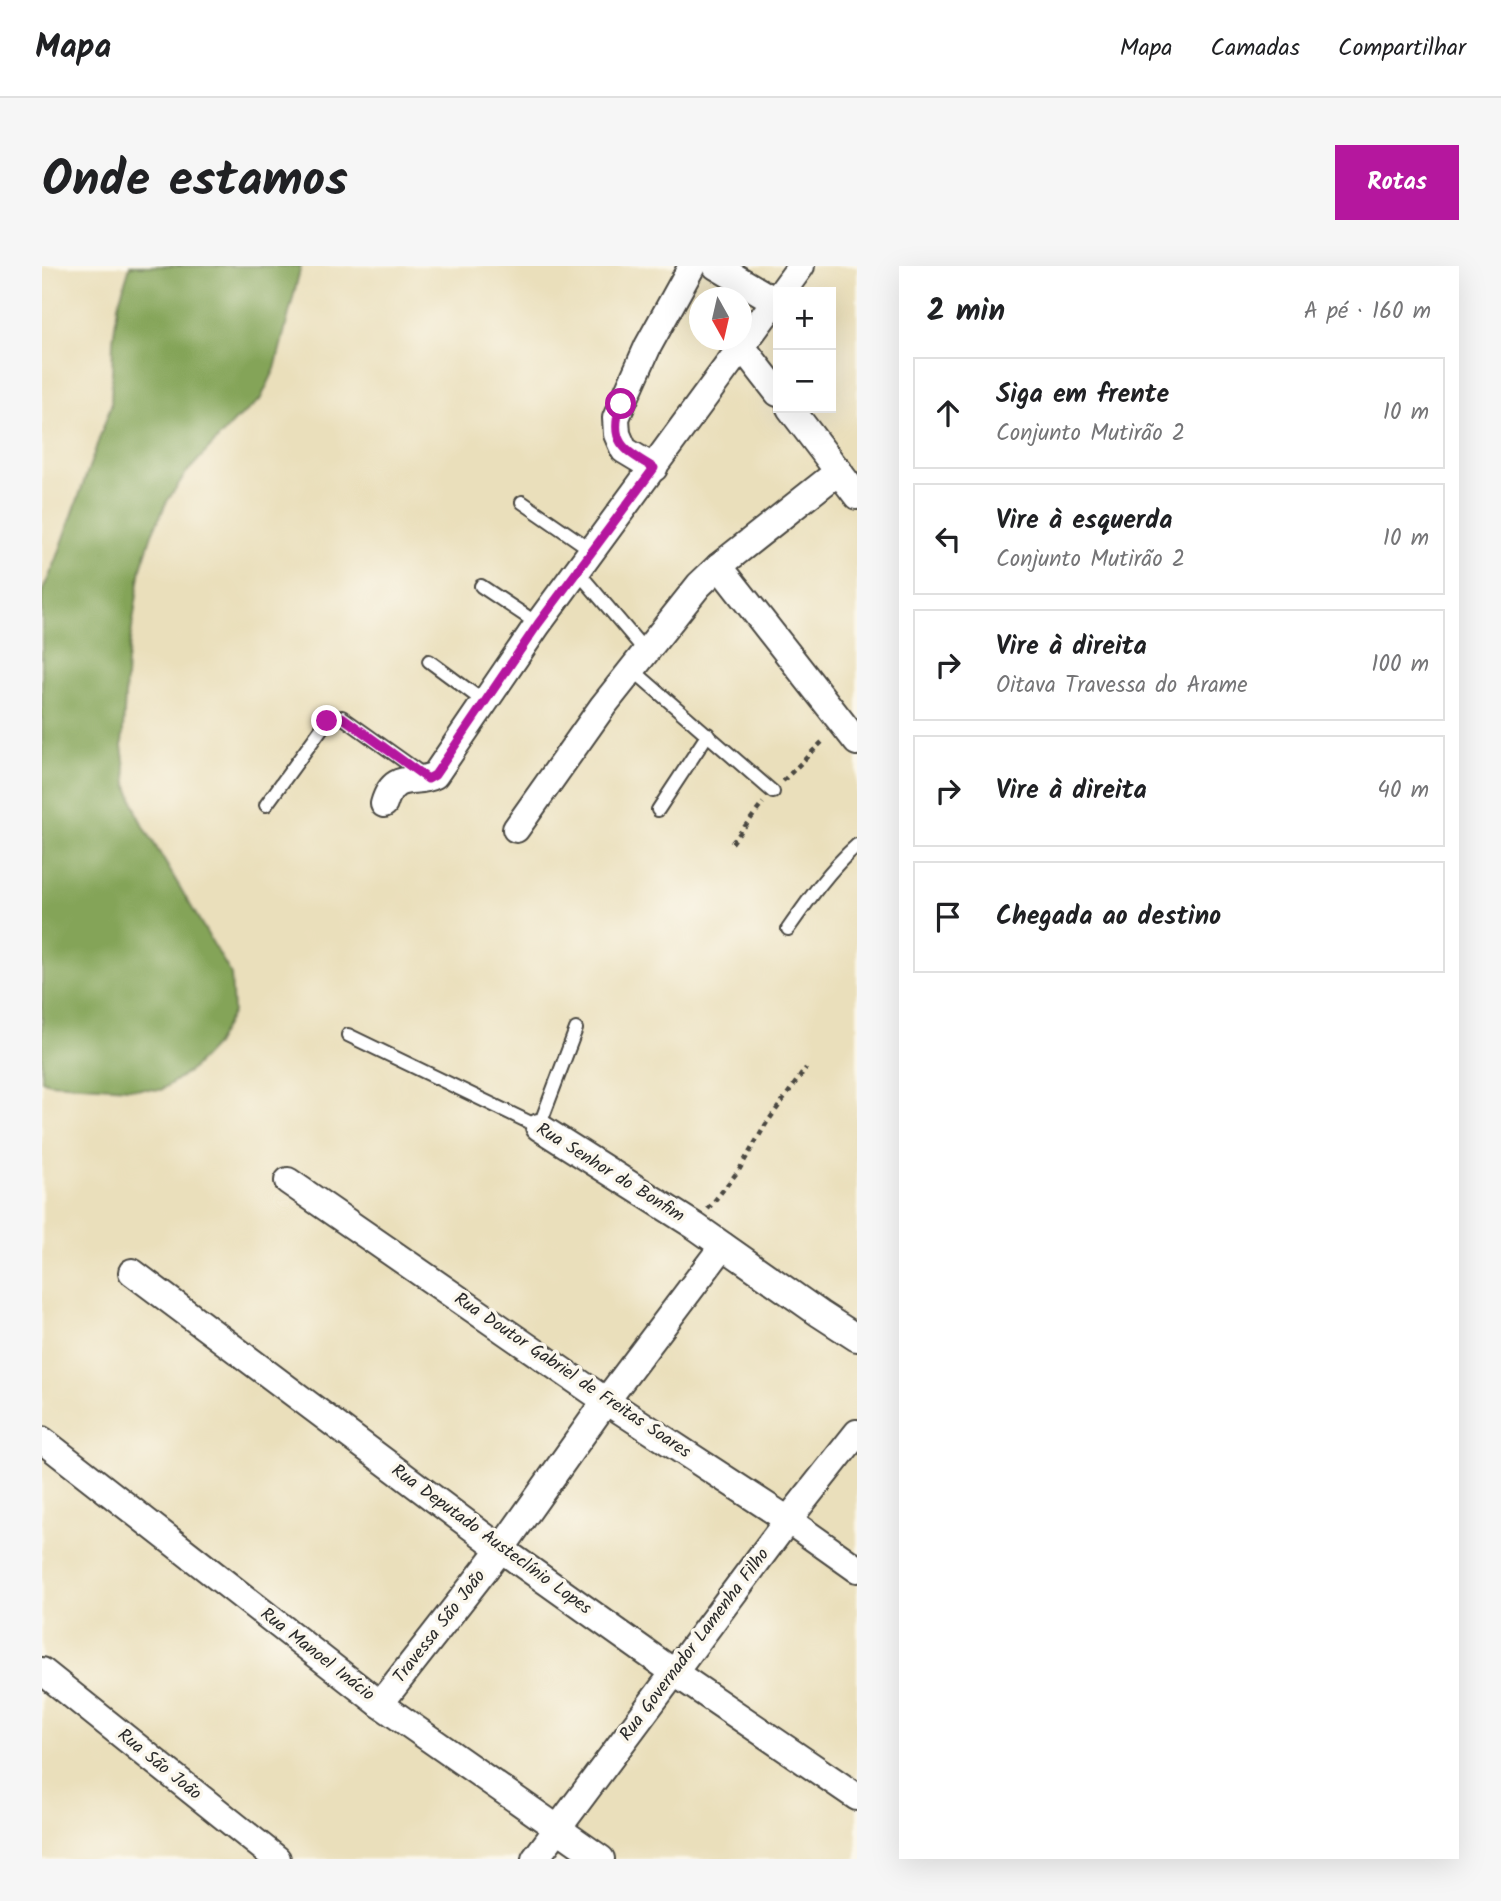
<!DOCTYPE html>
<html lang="pt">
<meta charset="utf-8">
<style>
body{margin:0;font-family:Kalam,sans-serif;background:#f6f6f6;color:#202124}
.controls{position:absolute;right:21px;top:21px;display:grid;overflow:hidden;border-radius:0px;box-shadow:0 7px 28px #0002}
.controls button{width:63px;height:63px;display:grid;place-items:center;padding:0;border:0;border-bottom:2px solid #e0e0e0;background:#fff;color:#202124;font:35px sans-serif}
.compass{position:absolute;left:647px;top:21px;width:63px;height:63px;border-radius:50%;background:#fff;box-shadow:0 7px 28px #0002;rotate:172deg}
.stop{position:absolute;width:21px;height:21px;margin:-16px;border:5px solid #b5179e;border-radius:50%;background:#fff}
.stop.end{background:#b5179e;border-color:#fff;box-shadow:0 2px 7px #0008}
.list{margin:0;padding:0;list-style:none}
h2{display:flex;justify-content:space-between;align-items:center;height:91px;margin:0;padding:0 28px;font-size:30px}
h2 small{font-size:23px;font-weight:400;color:#757577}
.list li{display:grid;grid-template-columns:46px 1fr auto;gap:21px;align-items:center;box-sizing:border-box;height:112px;margin:0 14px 14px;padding:0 14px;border:2px solid #e0e0e0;border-radius:0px}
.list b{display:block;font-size:26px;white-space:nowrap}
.list p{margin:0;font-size:23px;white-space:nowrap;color:#757577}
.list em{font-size:23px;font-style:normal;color:#757577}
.icon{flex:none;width:38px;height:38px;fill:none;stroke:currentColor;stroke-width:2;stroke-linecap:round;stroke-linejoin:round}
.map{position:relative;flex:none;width:815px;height:1593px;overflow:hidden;border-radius:0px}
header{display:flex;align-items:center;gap:42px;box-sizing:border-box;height:98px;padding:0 35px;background:#fff;border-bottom:2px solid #e0e0e0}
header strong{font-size:33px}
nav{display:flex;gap:38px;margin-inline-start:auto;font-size:24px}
.intro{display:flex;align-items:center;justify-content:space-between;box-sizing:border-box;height:168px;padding:0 42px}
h1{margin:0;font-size:49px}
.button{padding:18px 32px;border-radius:0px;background:#b5179e;color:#fff;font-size:24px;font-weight:700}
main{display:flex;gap:42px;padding:0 42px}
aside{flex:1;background:#fff;border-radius:0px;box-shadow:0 7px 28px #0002}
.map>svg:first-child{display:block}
.forest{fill:#84a458;stroke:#586842;stroke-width:2}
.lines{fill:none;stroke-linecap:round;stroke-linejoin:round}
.lane-casing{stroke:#484641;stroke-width:16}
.street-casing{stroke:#484641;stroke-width:30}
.path{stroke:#484641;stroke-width:4.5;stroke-dasharray:5 5;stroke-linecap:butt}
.lane{stroke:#fff;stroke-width:12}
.street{stroke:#fff;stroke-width:26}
.route{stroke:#b5179e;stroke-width:9}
.labels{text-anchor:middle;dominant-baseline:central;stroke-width:7;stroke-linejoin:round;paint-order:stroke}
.street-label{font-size:18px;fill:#2b2b2b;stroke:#fbf7ec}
</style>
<header>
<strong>Mapa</strong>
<nav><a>Mapa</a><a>Camadas</a><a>Compartilhar</a></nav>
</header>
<div class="intro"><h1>Onde estamos</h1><a class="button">Rotas</a></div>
<main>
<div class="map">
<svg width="815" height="1593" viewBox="0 0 815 1593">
<rect width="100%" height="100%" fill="#fbf7ec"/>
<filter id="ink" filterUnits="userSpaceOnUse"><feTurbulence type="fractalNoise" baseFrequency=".0143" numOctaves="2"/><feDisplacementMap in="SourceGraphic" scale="14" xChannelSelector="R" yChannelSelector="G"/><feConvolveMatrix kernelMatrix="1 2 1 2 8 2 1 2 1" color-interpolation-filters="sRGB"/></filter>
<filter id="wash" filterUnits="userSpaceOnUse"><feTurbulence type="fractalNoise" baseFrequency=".00686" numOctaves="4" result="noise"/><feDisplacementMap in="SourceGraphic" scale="28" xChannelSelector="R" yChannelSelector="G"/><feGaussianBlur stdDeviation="1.57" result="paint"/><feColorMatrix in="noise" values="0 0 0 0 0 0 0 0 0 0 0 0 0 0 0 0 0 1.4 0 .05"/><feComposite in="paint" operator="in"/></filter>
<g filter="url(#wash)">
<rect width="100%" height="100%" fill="#eadfbb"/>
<path class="forest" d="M88,0H259L233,103L218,134L192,156L144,207L124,237L110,268L99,302L85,396L80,480L85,517L97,552L189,708L191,746L173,779L149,804L119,824L7,817L0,814V326L14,295L69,139L71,74L76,39Z"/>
</g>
<g filter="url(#ink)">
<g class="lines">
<defs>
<g id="lane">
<path d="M480,236L551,285"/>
<path d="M536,306L604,386"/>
<path d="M439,320L496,358"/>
<path d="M387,395L441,435"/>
<path d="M591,404L731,526"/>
<path d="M224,539L285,455L300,451L383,510"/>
<path d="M616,544L666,468"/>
<path d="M746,663C767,633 788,603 815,579"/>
<path d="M306,769L497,861L534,763"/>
</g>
<g id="street">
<path d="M674,0L733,35"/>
<path d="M740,26L759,0"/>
<path d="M701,82L736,127"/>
<path d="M748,142L815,230"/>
<path d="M612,202L582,184L575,168L574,152L606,80L650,0"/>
<path d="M677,300L815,476"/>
<path d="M342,538C352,503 373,520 393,509L496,358L736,31"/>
<path d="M474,563L561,440L657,319L677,300L797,205"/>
<path d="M497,861L653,960L778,1048L815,1072"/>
<path d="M246,915L564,1135L746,1254L815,1303"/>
<path d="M90,1006L459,1283L633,1407L815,1531"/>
<path d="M0,1174L338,1438L559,1593"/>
<path d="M0,1405L235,1593"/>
<path d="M338,1438L459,1283L564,1135L681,980"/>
<path d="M493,1593L746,1254L815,1167"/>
</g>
</defs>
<use href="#lane" class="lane-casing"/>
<use href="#street" class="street-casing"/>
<g class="path">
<path d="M741,515L782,474"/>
<path d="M690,577L721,537"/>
<path d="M666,943L697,904L724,858L764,802"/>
</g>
<use href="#lane" class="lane"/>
<use href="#street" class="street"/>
</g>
</g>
<g class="lines" filter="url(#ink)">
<path class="route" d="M285,455L300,451L386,513L393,509L496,358L612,202C582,184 566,176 579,138"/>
</g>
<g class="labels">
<g class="street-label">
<text transform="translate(568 907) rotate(32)">Rua Senhor do Bonfim</text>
<text transform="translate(530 1110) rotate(34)">Rua Doutor Gabriel de Freitas Soares</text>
<text transform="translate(449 1274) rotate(36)">Rua Deputado Austeclínio Lopes</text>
<text transform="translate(398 1361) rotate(-52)">Travessa São João</text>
<text transform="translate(653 1379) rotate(-53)">Rua Governador Lamenha Filho</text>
<text transform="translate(275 1389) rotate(38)">Rua Manoel Inácio</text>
<text transform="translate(117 1499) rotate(39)">Rua São João</text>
</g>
</g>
</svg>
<div class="controls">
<button>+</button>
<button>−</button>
</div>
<svg class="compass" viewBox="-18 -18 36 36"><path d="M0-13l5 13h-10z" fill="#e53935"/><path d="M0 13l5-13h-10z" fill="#757577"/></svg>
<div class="stop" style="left:579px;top:138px"></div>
<div class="stop end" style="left:285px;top:455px"></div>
</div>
<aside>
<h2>2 min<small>A pé · 160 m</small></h2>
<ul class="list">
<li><svg class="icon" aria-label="ahead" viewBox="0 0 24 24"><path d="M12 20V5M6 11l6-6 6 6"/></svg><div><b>Siga em frente</b><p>Conjunto Mutirão 2</p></div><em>10 m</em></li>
<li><svg class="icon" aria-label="left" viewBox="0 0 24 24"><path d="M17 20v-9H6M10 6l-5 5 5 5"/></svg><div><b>Vire à esquerda</b><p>Conjunto Mutirão 2</p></div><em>10 m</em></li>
<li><svg class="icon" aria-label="right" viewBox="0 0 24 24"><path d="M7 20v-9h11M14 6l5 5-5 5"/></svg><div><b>Vire à direita</b><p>Oitava Travessa do Arame</p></div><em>100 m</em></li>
<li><svg class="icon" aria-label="right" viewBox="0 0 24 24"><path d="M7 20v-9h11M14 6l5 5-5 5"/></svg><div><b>Vire à direita</b></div><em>40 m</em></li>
<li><svg class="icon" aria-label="arrive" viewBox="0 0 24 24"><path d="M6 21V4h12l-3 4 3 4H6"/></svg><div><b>Chegada ao destino</b></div></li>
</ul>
</aside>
</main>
